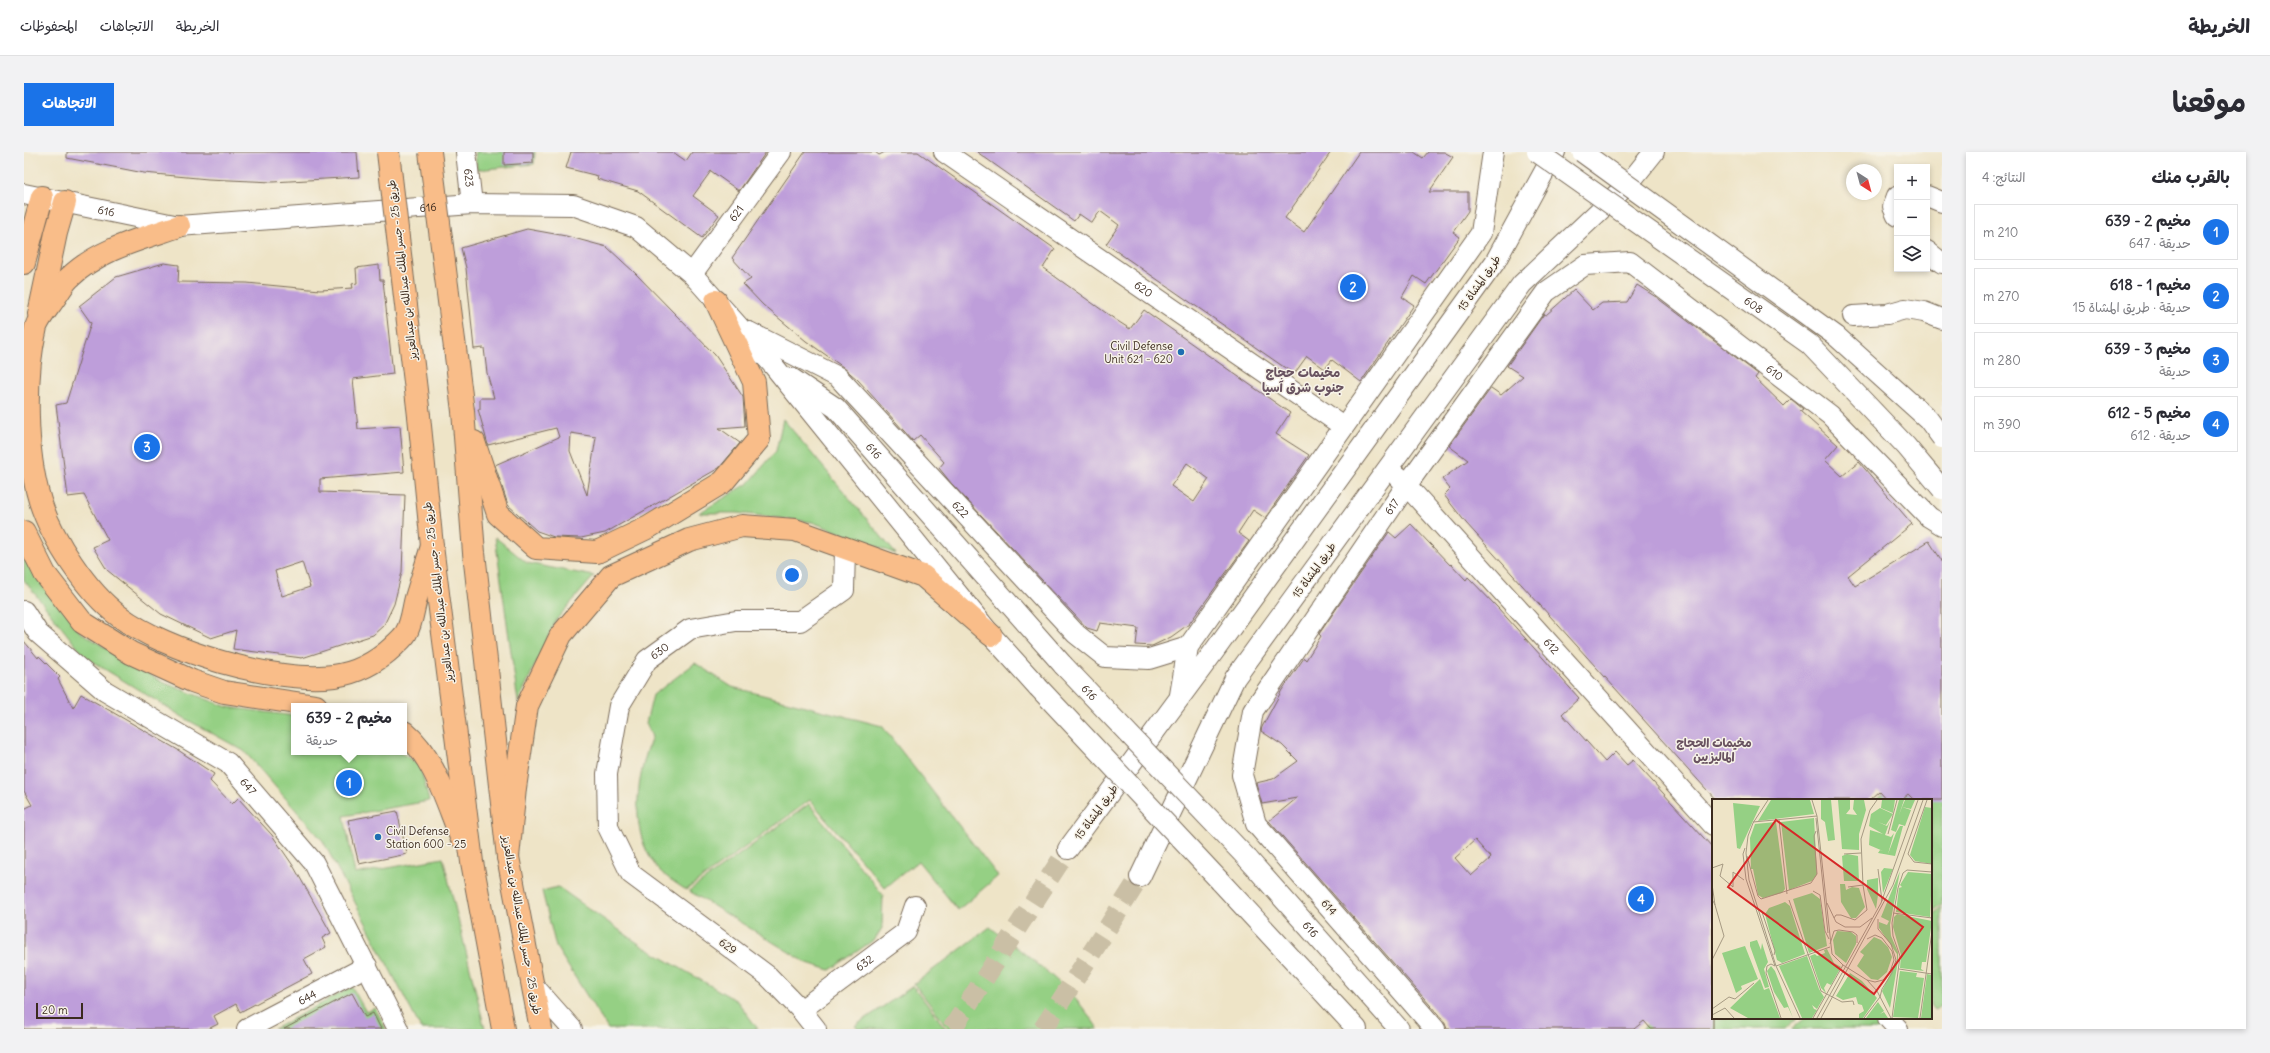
<!DOCTYPE html>
<html lang="ar">
<meta charset="utf-8">
<style>
body{margin:0;font-family:Delius,"Playpen Sans Arabic",sans-serif;background:#f2f2f3;color:#2b2b33;direction:rtl}
.controls{position:absolute;right:12px;top:12px;display:grid;overflow:hidden;border-radius:0px;box-shadow:0 2px 6px #0003}
.controls button{width:36px;height:36px;display:grid;place-items:center;padding:0;border:0;border-bottom:1px solid #e1e1e2;background:#fff;color:#2b2b33;font:20px sans-serif}
.compass{position:absolute;left:1822px;top:12px;width:36px;height:36px;border-radius:50%;background:#fff;box-shadow:0 2px 6px #0003;rotate:144deg}
.scale{position:absolute;left:12px;bottom:10px;width:47px;box-sizing:border-box;padding-left:4px;border:2px solid #3b2a1e;border-top:0;font-size:11px;line-height:14px;white-space:nowrap;color:#3b2a1e;-webkit-text-stroke:3px #f7f3e8;paint-order:stroke}
.you{position:absolute;left:768px;top:423px;width:14px;height:14px;margin:-10px;border:3px solid #fff;border-radius:50%;background:#1a73e8;box-shadow:0 0 0 6px #1a73e833}
.badge{display:grid;place-items:center;width:26px;height:26px;border-radius:50%;background:#1a73e8;color:#fff;font-size:13px;font-weight:700}
.pin{position:absolute;translate:-50% -50%;border:2px solid #fff;box-shadow:0 1px 4px #0006}
.popup{position:absolute;left:267px;top:551px;width:116px;height:52px;box-sizing:border-box;display:grid;place-content:center;border-radius:0px;background:#fff;filter:drop-shadow(0 1px 3px #0005);font-size:13px;white-space:nowrap;color:#7c7c81}
.popup b{font-size:15px;color:#2b2b33}
.popup::after{content:'';position:absolute;left:50%;top:100%;margin-left:-8px;border:8px solid transparent;border-top-color:#fff}
.list{margin:0;padding:0;list-style:none}
h2{display:flex;justify-content:space-between;align-items:center;height:52px;margin:0;padding:0 16px;font-size:17px}
h2 small{font-size:13px;font-weight:400;color:#7c7c81}
.list li{display:grid;grid-template-columns:26px 1fr auto;gap:12px;align-items:center;box-sizing:border-box;height:56px;margin:0 8px 8px;padding:0 8px;border:1px solid #e1e1e2;border-radius:0px}
.list b{display:block;font-size:15px;white-space:nowrap}
.list p{margin:0;font-size:13px;white-space:nowrap;color:#7c7c81}
.list em{font-size:13px;font-style:normal;color:#7c7c81}
.icon{flex:none;width:22px;height:22px;fill:none;stroke:currentColor;stroke-width:2;stroke-linecap:round;stroke-linejoin:round}
.map{position:relative;flex:none;width:1918px;height:877px;overflow:hidden;direction:ltr;border-radius:0px}
header{display:flex;align-items:center;gap:24px;box-sizing:border-box;height:56px;padding:0 20px;background:#fff;border-bottom:1px solid #e1e1e2}
header strong{font-size:19px}
nav{display:flex;gap:22px;margin-inline-start:auto;font-size:14px}
.intro{display:flex;align-items:center;justify-content:space-between;box-sizing:border-box;height:96px;padding:0 24px}
h1{margin:0;font-size:28px}
.button{padding:10px 18px;border-radius:0px;background:#1a73e8;color:#fff;font-size:14px;font-weight:700}
main{display:flex;gap:24px;padding:0 24px}
aside{flex:1;background:#fff;border-radius:0px;box-shadow:0 2px 6px #0003}
.map>svg:first-child{display:block}
.green{fill:#95d084;stroke:#687d51}
.building{fill:#be9eda;fill-rule:evenodd}
.lines{fill:none;stroke-linecap:round;stroke-linejoin:round}
.minor-tunnel{stroke:#cabfa5;stroke-width:20;stroke-dasharray:20 10;stroke-linecap:butt}
.minor-casing{stroke:#7a6b59;stroke-width:22}
.major-casing{stroke:#7a6b59;stroke-width:24}
.minor{stroke:#fff;stroke-width:20}
.major{stroke:#f9bd89;stroke-width:22}
.minor-bridge-casing{stroke:#7a6b59;stroke-width:22;stroke-linecap:butt}
.major-bridge-casing{stroke:#7a6b59;stroke-width:24;stroke-linecap:butt}
.minor-bridge{stroke:#fff;stroke-width:20}
.major-bridge{stroke:#f9bd89;stroke-width:22}
.poi-dot{fill:#1f6fb2;stroke:#f7f3e8;stroke-width:1.5}
.labels{text-anchor:middle;dominant-baseline:central;stroke-width:3;stroke-linejoin:round;paint-order:stroke}
.street-label{font-size:11px;fill:#3b2a1e;stroke:#f7f3e8}
.poi-label{font-size:11px;fill:#3b2a1e;stroke:#f7f3e8;text-anchor:end}
.neighbourhood-label{font-size:12px;font-weight:bold;fill:#695360;stroke:#f7f3e8}
.quarter-label{font-size:13px;font-weight:bold;fill:#695360;stroke:#f7f3e8}
.inset-road{fill:none;stroke:#a69a83;stroke-width:1}
.view{fill:#d62828;fill-opacity:0.15;stroke:#d62828;stroke-width:2}
.inset-edge{fill:none;stroke:#3b2a1e;stroke-width:2}
</style>
<header>
<strong>الخريطة</strong>
<nav><a>الخريطة</a><a>الاتجاهات</a><a>المحفوظات</a></nav>
</header>
<div class="intro"><h1>موقعنا</h1><a class="button">الاتجاهات</a></div>
<main>
<aside>
<h2>بالقرب منك<small>النتائج: 4</small></h2>
<ul class="list">
<li><span class="badge">1</span><div><b>مخيم 2 - 639</b><p>حديقة · 647</p></div><em>210 m</em></li>
<li><span class="badge">2</span><div><b>مخيم 1 - 618</b><p>حديقة · طريق المشاة 15</p></div><em>270 m</em></li>
<li><span class="badge">3</span><div><b>مخيم 3 - 639</b><p>حديقة</p></div><em>280 m</em></li>
<li><span class="badge">4</span><div><b>مخيم 5 - 612</b><p>حديقة · 612</p></div><em>390 m</em></li>
</ul>
</aside>
<div class="map">
<svg width="1918" height="877" viewBox="0 0 1918 877">
<rect width="100%" height="100%" fill="#f7f3e8"/>
<filter id="ink" filterUnits="userSpaceOnUse"><feTurbulence type="fractalNoise" baseFrequency=".025" numOctaves="2"/><feDisplacementMap in="SourceGraphic" scale="8" xChannelSelector="R" yChannelSelector="G"/><feConvolveMatrix kernelMatrix="1 2 1 2 8 2 1 2 1" color-interpolation-filters="sRGB"/></filter>
<filter id="wash" filterUnits="userSpaceOnUse"><feTurbulence type="fractalNoise" baseFrequency=".012" numOctaves="4" result="noise"/><feDisplacementMap in="SourceGraphic" scale="16" xChannelSelector="R" yChannelSelector="G"/><feGaussianBlur stdDeviation="0.9" result="paint"/><feColorMatrix in="noise" values="0 0 0 0 0 0 0 0 0 0 0 0 0 0 0 0 0 1.4 0 .05"/><feComposite in="paint" operator="in"/></filter>
<g filter="url(#wash)">
<rect width="100%" height="100%" fill="#eee4c7"/>
<g class="green">
<path d="M451,0H511L510,12L453,18Z"/>
<path d="M759,267L872,402L788,370L714,361H675L725,331L752,299Z"/>
<path d="M471,385L503,411L570,424L532,468L494,550Z"/>
<path d="M0,397L56,480L138,530L203,555L270,564V600H376L396,614L405,649L320,664L331,722L419,706L461,877H397L299,689L220,599L162,567L61,505L0,428Z"/>
<path d="M671,511L708,535L858,574L974,724L934,758L894,709L861,736L786,648L662,738C652,731 638,723 631,713C604,677 613,624 628,585L622,571L629,543Z"/>
<path d="M1918,589V752L1907,761V648H1852Z"/>
<path d="M785,652L859,743L858,776L851,787L806,818L783,811L665,739Z"/>
<path d="M534,735L618,794L713,849L734,877H584L532,795L518,739Z"/>
<path d="M1918,755V852L1911,858L1907,853V765Z"/>
<path d="M966,775C1004,805 1048,834 1074,877H925L890,832Z"/>
<path d="M1689,811V866H1773L1761,877H1618Z"/>
<path d="M889,834L922,877H834L831,874Z"/>
<path d="M328,835L342,860L351,856L362,877H250Z"/>
<path d="M1780,866H1852L1862,877H1767Z"/>
</g>
<g id="blocks">
<g class="building">
<path d="M43,0H333L335,25L249,30L184,27L120,21L43,6Z"/>
<path d="M480,0H509V11L480,13Z"/>
<path d="M547,0H649L662,9L668,0H742L715,39L687,19L669,44L695,63L678,86L614,39L573,27L574,24L542,16Z"/>
<path d="M781,0H851L855,3L861,0H894L1031,97L1019,116L1092,168L1106,177L1120,158L1266,261L1252,282L1285,303L1241,366L1229,358L1214,381L1225,389L1165,472L1147,485L1128,494L1112,493L1114,476L1076,471L1073,479L1063,476L927,331L915,316L920,310L896,283L889,289L834,228L819,215L782,189L739,153L719,132L727,127L708,106ZM1163,311L1185,327L1170,350L1147,334Z"/>
<path d="M953,0H1307L1261,66L1280,80L1335,0H1390L1399,6L1404,0H1420L1429,5L1405,40H1444V59L1429,80L1436,85L1402,132L1390,124L1378,145L1390,153L1337,230L1308,208L1301,217L1283,204L1270,222L1082,92L1095,73L1076,59L1068,71L1055,62L1050,69Z"/>
<path d="M503,77L542,84L583,95L611,121L691,203L719,245L721,274L695,276L716,291L695,316L581,381L557,386L530,385L513,379L484,353L471,313L535,285L532,276L464,293L454,257H456V246H470L463,221L460,196L450,197L442,116L437,96ZM547,281L572,285L563,343L546,299Z"/>
<path d="M140,111L155,113L154,130L223,131L296,138L329,136L328,132L333,131L332,116L355,113L356,128H359L369,222L329,227L334,277L376,274L380,320L296,327V340L381,343L378,420L370,452L360,473L349,483L278,506L209,497L212,478L187,486L137,462L83,418L69,395L84,388L60,343L44,345L32,253L42,251L67,171L55,154L92,125ZM278,410L286,435L258,444L251,419Z"/>
<path d="M1613,133L1632,145L1734,222L1731,226L1760,254L1767,247L1779,257L1776,259L1814,293L1801,308L1818,324L1835,310L1888,372L1824,424L1831,434L1905,389L1918,409V648H1890L1884,642L1877,648H1863L1855,639L1845,648H1692L1442,371L1420,343L1426,337L1418,327L1444,308L1425,294L1467,236L1477,243L1499,224L1483,214L1520,162L1522,163L1550,138L1569,158L1578,151L1603,150Z"/>
<path d="M1387,372L1426,413L1427,412L1442,428L1444,425L1474,456L1555,546L1538,562L1581,610L1591,600L1603,613L1609,608L1689,696V877H1627L1620,869L1610,877H1423L1420,869L1245,669L1273,646L1238,652L1232,631L1249,627L1274,609L1258,593L1237,579L1238,575L1258,538L1280,506L1282,508L1297,484L1295,482L1365,380L1372,386ZM1451,688L1467,706L1447,724L1431,706Z"/>
<path d="M0,489L14,506L15,504L36,525L34,527L49,556L57,542L154,598L190,622L186,629L208,652L214,646L248,683L270,715L307,781L298,786L302,795L280,807L288,822L216,860L212,852L190,864L194,872L184,877H0V657L8,653L0,639Z"/>
<path d="M373,659L383,702L335,712L324,668Z"/>
<path d="M328,841L341,865L349,861L357,877H260Z"/>
</g>
</g>
</g>
<g filter="url(#ink)">
<use href="#blocks" fill-opacity="0" stroke="#7a6b59" stroke-width="1"/>
<g class="lines">
<g class="minor-tunnel">
<path d="M928,877L1044,697"/>
<path d="M1019,877L1116,725"/>
</g>
<defs>
<g id="minor">
<path id="s1" d="M442,0L448,52"/>
<path id="s2" d="M920,0L1319,274"/>
<path id="s3" d="M0,42L155,74L448,52L549,53L612,75L668,122L749,213L967,483L1014,535"/>
<path d="M1873,44L1869,55L1873,64"/>
<path d="M1903,44L1918,50"/>
<path d="M1903,99L1918,111"/>
<path id="s4" d="M668,122L757,0"/>
<path d="M1829,164L1863,162L1881,157L1900,160L1918,167"/>
<path id="s5" d="M725,180L814,225L1052,482L1081,505L1125,507L1164,495"/>
<path id="s6" d="M767,226L812,256L1039,513"/>
<path id="s7" d="M1374,324L1689,673"/>
<path id="s8" d="M0,459L14,481L81,539L204,611L290,711L374,877"/>
<path d="M1156,543L1164,495L1457,81L1469,0"/>
<path d="M1044,697L1191,498L1471,110L1531,0"/>
<path id="s9" d="M1224,707L1375,877"/>
<path d="M1116,725L1211,526L1498,132L1606,30L1630,0"/>
<path d="M1196,729L1333,877"/>
<path d="M508,832L548,877"/>
<path id="s10" d="M777,858L882,780L891,754"/>
<path d="M1864,866L1874,877"/>
<path id="s11" d="M223,877L343,814"/>
<path id="s12" d="M792,877L777,858L744,824L607,722L584,675L583,622L595,554L623,508L666,477L712,469H776L820,438L821,397"/>
<path id="s13" d="M1411,877L1232,672L1218,623L1229,559L1382,334L1522,140L1561,113L1606,110L1806,263L1905,365L1918,373"/>
</g>
<g id="major">
<path d="M155,74C117,87 75,97 45,126C40,131 36,138 32,144C26,154 16,164 12,175C0,225 1,299 16,349C28,387 63,440 95,464C141,499 252,532 310,524C333,521 353,510 370,494C374,490 379,486 382,481C388,471 389,457 392,446C397,429 403,411 408,394"/>
<path d="M0,111L18,45"/>
<path d="M15,162L32,81L41,50"/>
<path d="M439,259L450,401L484,705L517,877"/>
<path d="M395,264L408,394L448,710L479,877"/>
<path d="M450,290L474,362L512,396L573,400L625,375L699,330L735,287L730,230L692,149"/>
<path d="M0,380L21,422L58,470L107,501L168,529L200,540L292,554"/>
<path d="M380,580C411,606 422,649 437,685"/>
<path d="M484,705L491,636L503,554L537,483L587,424L665,388L718,374L771,378L899,424L967,483"/>
</g>
</defs>
<use href="#minor" class="minor-casing"/>
<use href="#major" class="major-casing"/>
<use href="#minor" class="minor"/>
<use href="#major" class="major"/>
<defs>
<g id="minor-bridge">
<path id="s14" d="M1513,0L1785,192L1882,294L1918,337"/>
<path d="M1558,0L1812,184L1904,267L1918,286"/>
<path id="s15" d="M1039,513L1224,707"/>
<path d="M1014,535L1196,729"/>
</g>
<g id="major-bridge">
<path d="M364,0L395,264"/>
<path d="M406,0L439,259"/>
</g>
</defs>
<use href="#minor-bridge" class="minor-bridge-casing"/>
<use href="#major-bridge" class="major-bridge-casing"/>
<use href="#minor-bridge" class="minor-bridge"/>
<use href="#major-bridge" class="major-bridge"/>
</g>
</g>
<g class="poi-dot">
<circle cx="1157" cy="200" r="4"/>
<circle cx="354" cy="685" r="4"/>
</g>
<g class="labels">
<g class="street-label">
<text stroke="none"><textPath href="#s1" startOffset="26">623</textPath></text>
<text stroke="none"><textPath href="#s3" startOffset="408">616</textPath></text>
<text stroke="none"><textPath href="#s3" startOffset="84">616</textPath></text>
<text stroke="none"><textPath href="#s4" startOffset="75">621</textPath></text>
<text transform="translate(378 118) rotate(-97)">طريق 25 - جسر الملك عبدالله بن عبدالعزيز</text>
<text transform="translate(1455 131) rotate(-55)">طريق المشاة 15</text>
<text stroke="none"><textPath href="#s2" startOffset="242">620</textPath></text>
<text stroke="none"><textPath href="#s14" startOffset="265">608</textPath></text>
<text stroke="none"><textPath href="#s13" startOffset="1174">610</textPath></text>
<text stroke="none"><textPath href="#s6" startOffset="111">616</textPath></text>
<text stroke="none"><textPath href="#s13" startOffset="635">617</textPath></text>
<text stroke="none"><textPath href="#s5" startOffset="280">622</textPath></text>
<text transform="translate(1290 418) rotate(-54)">طريق المشاة 15</text>
<text transform="translate(414 440) rotate(-97)">طريق 25 - جسر الملك عبدالله بن عبدالعزيز</text>
<text stroke="none"><textPath href="#s7" startOffset="229">612</textPath></text>
<text stroke="none"><textPath href="#s12" startOffset="486">630</textPath></text>
<text stroke="none"><textPath href="#s15" startOffset="38">616</textPath></text>
<text stroke="none"><textPath href="#s8" startOffset="288">647</textPath></text>
<text transform="translate(1072 660) rotate(-54)">طريق المشاة 15</text>
<text transform="translate(1305 755) rotate(49)">614</text>
<text transform="translate(498 773) rotate(80)">طريق 25 - جسر الملك عبدالله بن عبدالعزيز</text>
<text stroke="none"><textPath href="#s9" startOffset="94">616</textPath></text>
<text transform="translate(704 794) rotate(36)">629</text>
<text stroke="none"><textPath href="#s10" startOffset="79">632</textPath></text>
<text stroke="none"><textPath href="#s11" startOffset="68">644</textPath></text>
</g>
<g class="poi-label">
<text x="1149" y="194">Civil Defense<tspan x="1149" dy="13">Unit 621 - 620</tspan></text>
<text x="362" y="679" text-anchor="start">Civil Defense<tspan x="362" dy="13">Station 600 - 25</tspan></text>
</g>
<g class="neighbourhood-label">
<text x="1690" y="590">مخيمات الحجاج<tspan x="1690" dy="14">الماليزيين</tspan></text>
</g>
<g class="quarter-label">
<text x="1279" y="220">مخيمات حجاج<tspan x="1279" dy="15">جنوب شرق آسيا</tspan></text>
</g>
</g>
<g transform="translate(1688 647)">
<rect width="220" height="220" fill="#eee4c7"/>
<path d="M59,1H98L102,15L46,22ZM109,1H119L123,41L116,42L113,23L109,20ZM126,1H138V10L134,15L145,16L141,10L142,1H152L154,11L147,35V51L130,50ZM170,1H183L181,14L169,9ZM187,1H192L187,16L190,8L199,11L193,27L187,25L184,33L179,31ZM193,1H203L199,10L190,8ZM21,4L48,7L28,50L25,49ZM213,8L220,9V65L203,62L198,56ZM168,9L181,15L174,26L166,23L175,27L178,22L173,36L179,38L182,34L176,55L184,34L188,27H191L183,57L166,54L168,51L171,52L157,46L158,31L171,35L157,27L159,15ZM102,19L105,75L100,82L77,91L69,23ZM64,23L73,90L70,94L51,99L46,96L41,70H39L38,39L43,25ZM135,55L146,57L147,82H132L130,57ZM172,69L181,70L171,94L169,73ZM188,72L178,126L179,137L186,153V162L178,209L170,192L185,161V155L167,129V123L175,126L177,122L169,118ZM196,73L220,75L218,118L184,113L187,89L190,88L188,86ZM166,79V96L164,110L155,90V81ZM128,85H133L134,91L140,88L147,89L153,108L144,119H139L129,103ZM100,94L108,100L115,147L97,154L81,100ZM73,103L78,107L93,155L70,164L65,161L53,115L57,109ZM185,115L220,122L214,163H210L209,170L212,172L188,169L189,156L181,128L182,118ZM125,132L139,133L144,137V145L134,164L123,155L121,141ZM162,138L169,141L176,148L180,158L175,173L166,181L159,180L145,167L152,156L148,153ZM45,141L49,151L50,144L56,163L52,170L57,188L53,189L38,147V143ZM33,147L46,180L29,187L30,190L24,194L10,154ZM115,150L122,164L129,168L119,186L115,184L112,189L114,194L109,189L98,157L103,155L105,157L113,154L112,151ZM95,157L107,190L112,198L105,210L100,206L102,210L105,211L100,219H90L67,167ZM59,167L63,172L81,219L76,208L72,209L62,193L55,172ZM188,172L205,174L204,178L212,179L206,219L181,218ZM138,174L150,182L165,199L151,219H147V215L152,212L150,206L146,205L144,198L131,201L124,197ZM215,175L219,176L220,181V219H209ZM48,180L52,191L57,189L68,219H36L18,209ZM166,203L172,212L168,215L172,213L176,219H154Z" fill="#95d084"/>
<path class="inset-road" d="M56,1L41,24L36,37L34,54L37,81L64,167L88,219M100,1L105,17L120,155L131,166L155,181L165,192L179,219M215,1L196,55L202,63L220,65M104,19L116,134M67,21L75,95M41,23L105,17M0,32V52M176,35L185,1M33,49L31,55L34,80L63,167M132,55L149,54M35,57L46,97L49,100L99,84L105,75L102,37L104,32M0,69L11,65L8,77L21,88V73L32,81M166,70L170,102M0,85L3,106L0,100M136,88L151,86M101,92L108,96L113,132L117,140M77,101L109,192L130,203L141,202L142,206M115,104L124,123L133,128H148L160,119M50,113L63,152L62,156M181,114L220,119M122,119L124,116H129L143,121L155,111L151,86L149,40L158,11L165,1M166,120V130L179,145L184,161L180,174L170,190L168,198M118,145L122,132L127,131L141,133L145,136V144M0,161L12,137L3,106M63,167L59,165L55,167L54,174L69,219M64,167L118,148M187,170L220,175M155,181L163,183L171,181L178,173L182,161L180,152L170,139L163,136L155,140M0,210L17,198L23,200L42,184M0,216L13,209L22,219M101,219L131,166M105,219L169,104L206,1M109,219L181,86L211,1M152,219L168,198M180,219L188,157L181,137L180,124L186,89L191,74L195,71L220,73M208,219L220,132"/>
<path class="view" d="M64,21L211,128L162,195L16,88Z"/>
<rect width="220" height="220" class="inset-edge"/>
</g>
</svg>
<div class="controls">
<button>+</button>
<button>−</button>
<button><svg class="icon" aria-label="layers" viewBox="0 0 24 24"><path d="M12 4l9 5-9 5-9-5zM3 14l9 5 9-5"/></svg></button>
</div>
<svg class="compass" viewBox="-18 -18 36 36"><path d="M0-13l5 13h-10z" fill="#e53935"/><path d="M0 13l5-13h-10z" fill="#7c7c81"/></svg>
<div class="scale">20 m</div>
<div class="you"></div>
<div class="pin badge" style="left:325px;top:631px">1</div>
<div class="popup"><b>مخيم 2 - 639</b>حديقة</div>
<div class="pin badge" style="left:1329px;top:135px">2</div>
<div class="pin badge" style="left:123px;top:295px">3</div>
<div class="pin badge" style="left:1617px;top:747px">4</div>
</div>
</main>
